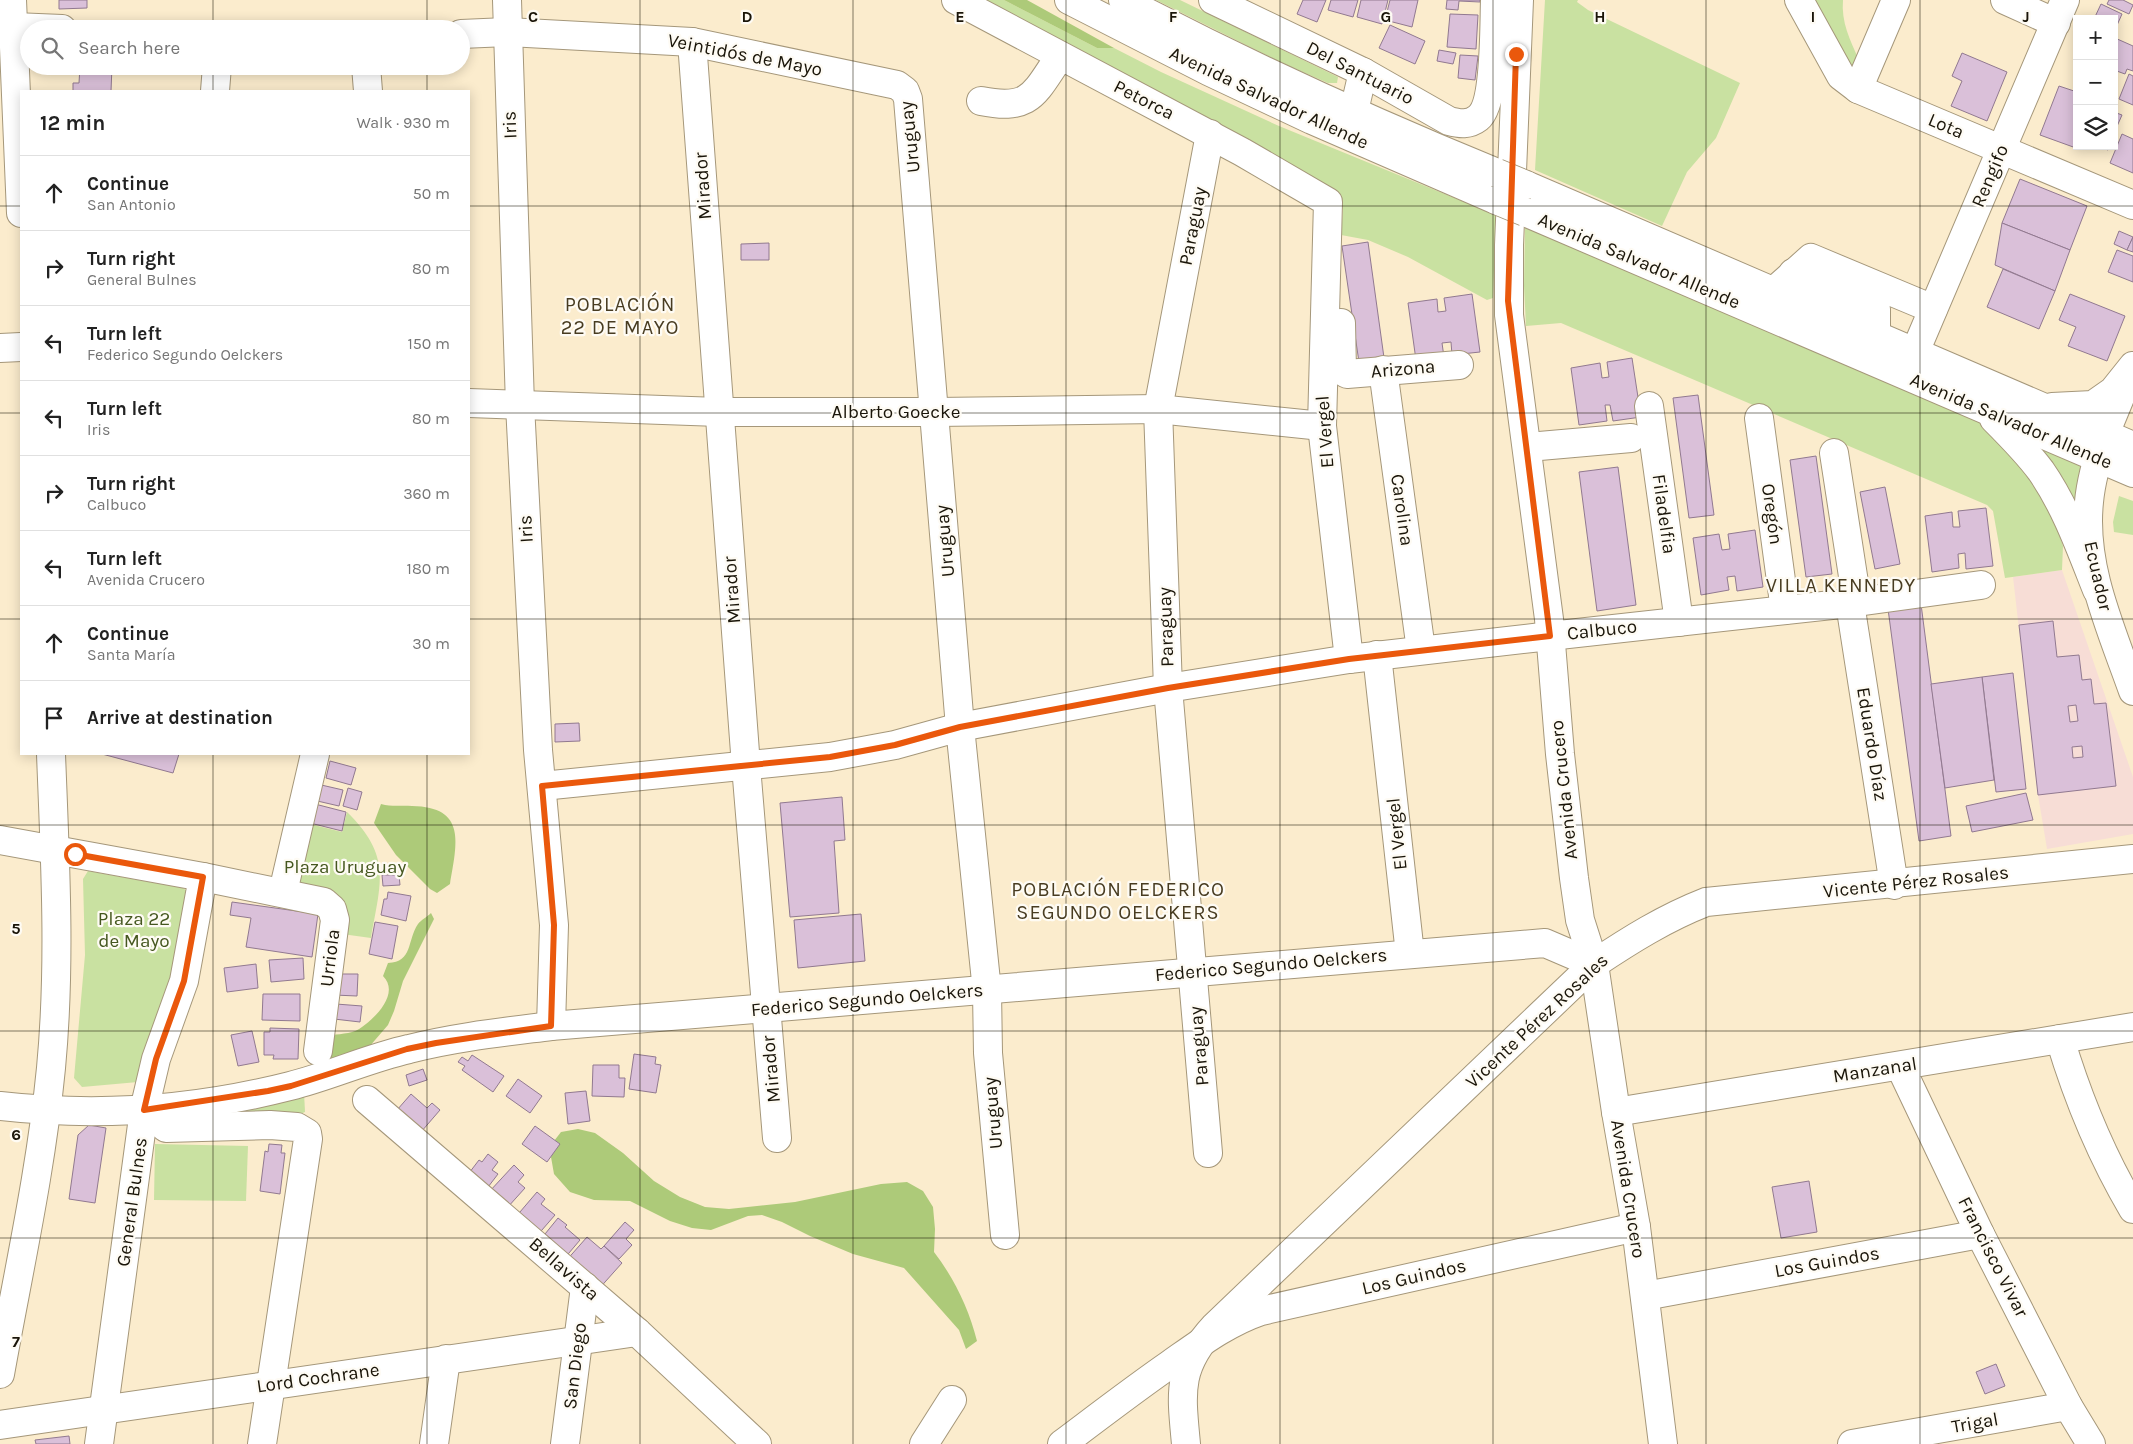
<!DOCTYPE html>
<meta charset="utf-8">
<style>
body{margin:0;font-family:Karla,sans-serif;background:#f2f2f2;color:#222}
.controls{position:absolute;right:15px;top:15px;display:grid;overflow:hidden;border-radius:0px;box-shadow:0 2px 12px #0003}
.controls button{width:45px;height:45px;display:grid;place-items:center;padding:0;border:0;border-bottom:1px solid #e0e0e0;background:#fff;color:#222;font:25px sans-serif}
.stop{position:absolute;width:15px;height:15px;margin:-11px;border:4px solid #ea580c;border-radius:50%;background:#fff}
.stop.end{background:#ea580c;border-color:#fff;box-shadow:0 1px 5px #0008}
.list{margin:0;padding:0;list-style:none}
h2{display:flex;justify-content:space-between;align-items:center;height:65px;margin:0;padding:0 20px;font-size:21px}
h2 small{font-size:16px;font-weight:400;color:#767676}
.list li{display:grid;grid-template-columns:32px 1fr auto;gap:15px;align-items:center;box-sizing:border-box;height:75px;padding:0 20px;border-top:1px solid #e0e0e0}
.list b{display:block;font-size:19px;white-space:nowrap}
.list p{margin:0;font-size:16px;white-space:nowrap;color:#767676}
.list em{font-size:16px;font-style:normal;color:#767676}
.icon{flex:none;width:28px;height:28px;fill:none;stroke:currentColor;stroke-width:2;stroke-linecap:round;stroke-linejoin:round}
.map{position:relative;flex:none;width:2133px;height:1444px;overflow:hidden}
.search{position:absolute;background:#fff;box-shadow:0 2px 12px #0003;left:20px;top:20px;width:450px;height:55px;display:flex;align-items:center;gap:12px;box-sizing:border-box;padding:0 18px;border-radius:28px;color:#767676;font-size:19px}
.panel{position:absolute;background:#fff;box-shadow:0 2px 12px #0003;left:20px;top:90px;width:450px;height:665px;border-radius:0px}
.map>svg:first-child{display:block}
.medical{fill:#f7ddd6}
.green{fill:#c9e1a1}
.forest{fill:#adca79}
.building{fill:#dac0d9;stroke:#917990;fill-rule:evenodd}
.lines{fill:none;stroke-linecap:round;stroke-linejoin:round}
.minor-casing{stroke:#a5977a;stroke-width:30}
.major-casing{stroke:#a5977a;stroke-width:30}
.highway-casing{stroke:#a5977a;stroke-width:30}
.minor{stroke:#fff;stroke-width:28}
.major{stroke:#fff;stroke-width:28}
.highway{stroke:#fff;stroke-width:28}
.highway-bridge-casing{stroke:#a5977a;stroke-width:30;stroke-linecap:butt}
.highway-bridge{stroke:#fff;stroke-width:28}
.route{stroke:#ea580c;stroke-width:6}
.grid{fill:none;stroke:#1a1509;stroke-width:1;stroke-opacity:0.55}
.labels{text-anchor:middle;dominant-baseline:central;stroke-width:4.5;stroke-linejoin:round;paint-order:stroke}
.street-label{font-size:19px;fill:#1a1509;stroke:#fefbf4}
.park-label{font-size:19px;fill:#45571f;stroke:#fefbf4}
.neighbourhood-label{font-size:20px;letter-spacing:1px;fill:#483c21;stroke:#fefbf4}
.grid-label{font-size:16px;text-anchor:middle;font-weight:bold;fill:#1a1509;stroke:#fefbf4;stroke-width:4.5;stroke-linejoin:round;paint-order:stroke}
</style>
<div class="map">
<svg width="2133" height="1444" viewBox="0 0 2133 1444">
<rect width="100%" height="100%" fill="#fbeccd"/>
<path class="medical" d="M2062,570L2133,777V834L2047,849L2038,795L2013,577Z"/>
<g class="green">
<path d="M972,0H1004L1097,48H1114L1161,72L1279,126L1496,215L1493,298L1487,300L1408,257L1368,240L1341,235L1343,210L1337,199Z"/>
<path d="M1156,0H1180L1338,77L1337,83H1328L1282,63Z"/>
<path d="M1545,0H1578L1577,2L1588,10L1740,83L1716,138L1687,172L1662,226L1535,170Z"/>
<path d="M1810,0H1843C1841,22 1850,40 1859,60L1854,68H1847Z"/>
<path d="M1525,226L1981,423L2034,477L2055,522L2063,546L2062,570L2005,578L1993,511L1987,505L1561,323L1526,326L1524,286Z"/>
<path d="M2036,443L2080,463L2083,467L2077,513Z"/>
<path d="M2119,496L2133,501V535L2114,532L2113,522Z"/>
<path d="M347,812C392,856 381,882 371,938L342,934L302,892L294,876L306,823L342,832Z"/>
<path d="M88,871L183,888L192,895L174,982L138,1082L82,1087L74,1078L85,955L83,879Z"/>
<path d="M304,1092L305,1112L298,1115L166,1116Z"/>
<path d="M155,1144L248,1146L246,1201L154,1200Z"/>
</g>
<g class="forest">
<path d="M1004,0H1027L1114,48H1097Z"/>
<path d="M381,804C392,807 401,805 412,806C467,807 457,843 450,884L437,893L430,889L396,855L374,823Z"/>
<path d="M431,913L434,919L403,981L394,1011L388,1025L369,1047L334,1061L325,1056L332,1035C342,1034 355,1033 362,1027C376,1017 400,993 383,976L388,963C413,962 407,940 418,924C421,920 427,917 431,913Z"/>
<path d="M578,1129L595,1133L623,1153L654,1181L680,1197L705,1207L729,1209L795,1202L881,1184L907,1182L923,1191L933,1207L935,1229L934,1252C954,1278 969,1309 977,1341L966,1349L959,1330L904,1268L853,1254L810,1236L782,1222L762,1215L748,1216L711,1230L692,1228L670,1221L630,1201L594,1200L570,1192L554,1174L551,1157L554,1141L561,1132Z"/>
</g>
<g class="building">
<path d="M59,0H87V8L59,9Z"/>
<path d="M1303,0H1326L1317,22L1297,14Z"/>
<path d="M1331,0H1358L1353,17L1328,10Z"/>
<path d="M1361,0H1388L1382,24L1357,17Z"/>
<path d="M1390,0H1418L1412,27L1385,20Z"/>
<path d="M1447,0H1480V2L1459,1L1458,10L1446,9Z"/>
<path d="M2109,0H2123L2133,5L2129,14L2107,4Z"/>
<path d="M2101,4L2122,14L2114,32V19H2094Z"/>
<path d="M1450,14L1478,15L1476,49L1447,47Z"/>
<path d="M1390,25L1425,41L1415,64L1379,48Z"/>
<path d="M2115,38L2133,46V71L2127,69L2125,74L2114,70Z"/>
<path d="M1439,50L1456,53L1453,64L1437,61Z"/>
<path d="M1962,53L2007,72L1987,121L1951,106L1962,81L1952,76Z"/>
<path d="M1460,55L1478,56L1475,80L1458,78Z"/>
<path d="M80,66H112L111,91H73V83H79Z"/>
<path d="M2129,74L2133,76V105L2119,99Z"/>
<path d="M2059,86L2077,92V111L2074,117L2077,118L2076,148L2040,135Z"/>
<path d="M2114,112L2122,115L2114,133Z"/>
<path d="M2122,134L2133,139V173L2110,163Z"/>
<path d="M2097,146H2109L2108,150Z"/>
<path d="M2020,179L2087,206L2070,250L2002,223Z"/>
<path d="M2002,223L2070,250L2055,291L1995,265Z"/>
<path d="M2119,231L2133,237L2127,250L2114,244Z"/>
<path d="M2133,237V252L2127,250Z"/>
<path d="M1368,242L1385,365L1360,369L1342,246Z"/>
<path d="M769,243V260H741V244Z"/>
<path d="M2117,250L2133,256V282L2108,272Z"/>
<path d="M2003,269L2055,291L2039,329L1987,307Z"/>
<path d="M1472,294L1480,352L1452,355L1451,342L1442,343L1444,357L1416,360L1408,303L1437,299L1438,312L1446,311L1444,298Z"/>
<path d="M2070,294L2125,316L2107,361L2068,346L2076,327L2059,320Z"/>
<path d="M1632,358L1641,417L1613,421L1610,405H1605L1607,421L1579,425L1571,368L1600,363L1602,378L1609,377L1607,362Z"/>
<path d="M1698,395L1714,515L1689,518L1673,398Z"/>
<path d="M1816,456L1832,574L1806,577L1790,460Z"/>
<path d="M1618,467L1636,605L1597,611L1579,472Z"/>
<path d="M1885,487L1900,564L1875,569L1860,492Z"/>
<path d="M1986,508L1993,566L1966,569L1965,553L1958,554L1959,568L1932,572L1925,516L1952,512L1953,527H1960L1958,511Z"/>
<path d="M1755,530L1763,587L1737,591L1735,576L1727,577L1729,590L1701,595L1693,538L1719,534L1722,550L1730,549L1728,534Z"/>
<path d="M1921,604L1951,836L1919,841L1888,609Z"/>
<path d="M2053,621L2057,657L2079,655L2082,680L2091,679L2094,704L2106,703L2116,786L2038,795L2019,625ZM2076,705L2078,721L2070,722L2068,706ZM2082,746L2083,757L2073,758L2072,747Z"/>
<path d="M2013,673L2026,789L1996,792L1982,677Z"/>
<path d="M1982,677L1994,780L1945,788L1931,684Z"/>
<path d="M579,723L580,741L555,742V724Z"/>
<path d="M102,754H179L173,773Z"/>
<path d="M330,761L356,768L351,785L326,778Z"/>
<path d="M317,784L343,790L339,806L313,800Z"/>
<path d="M348,788L362,792L357,810L343,806Z"/>
<path d="M2026,793L2033,820L1972,832L1966,806Z"/>
<path d="M842,797L845,840L834,841L839,913L790,917L780,803Z"/>
<path d="M311,803L346,812L342,831L306,822Z"/>
<path d="M382,875H399L400,885L383,886Z"/>
<path d="M388,892L411,896L406,921L381,915L384,899H387Z"/>
<path d="M232,902L318,914L312,957L246,947L251,918L230,915Z"/>
<path d="M861,914L865,961L798,968L794,920Z"/>
<path d="M375,922L398,926L392,959L369,954Z"/>
<path d="M303,958L304,979L271,982L269,960Z"/>
<path d="M256,964L258,988L227,992L224,968Z"/>
<path d="M334,974H358L357,996L334,995Z"/>
<path d="M263,994H300V1021L262,1020Z"/>
<path d="M336,1004L362,1006L360,1022L334,1019Z"/>
<path d="M270,1028L299,1029L298,1059H273L274,1055H264V1032H270Z"/>
<path d="M252,1031L259,1062L238,1066L231,1035Z"/>
<path d="M634,1054L656,1057L655,1064L661,1065L656,1093L629,1089Z"/>
<path d="M472,1055L504,1076L493,1092L462,1070L465,1066L458,1062L462,1057L468,1061Z"/>
<path d="M593,1065H619V1078H625L624,1097L592,1096Z"/>
<path d="M423,1069L427,1080L409,1086L406,1075Z"/>
<path d="M518,1079L542,1096L530,1113L506,1096Z"/>
<path d="M586,1091L590,1121L568,1124L565,1093Z"/>
<path d="M411,1094L427,1108L432,1103L440,1110L421,1132L397,1110Z"/>
<path d="M89,1125L106,1128L95,1203L69,1199L78,1135Z"/>
<path d="M535,1126L560,1144L547,1162L522,1144Z"/>
<path d="M269,1144L282,1145L281,1153H285L280,1194L260,1191L265,1151L268,1152Z"/>
<path d="M488,1154L498,1162L492,1170L498,1174L485,1191L466,1177L479,1160L482,1162Z"/>
<path d="M514,1165L524,1175L518,1182L525,1188L507,1208L489,1192Z"/>
<path d="M1809,1181L1817,1232L1781,1238L1772,1187Z"/>
<path d="M537,1192L545,1199L541,1204L555,1215L535,1238L514,1219Z"/>
<path d="M558,1218L567,1225L565,1227L580,1240L563,1260L548,1248L553,1241L545,1234Z"/>
<path d="M625,1222L634,1230L626,1239L632,1245L619,1259L604,1246Z"/>
<path d="M587,1237L601,1249L604,1246L622,1263L597,1291L565,1262Z"/>
<path d="M1996,1364L2005,1386L1985,1394L1976,1372Z"/>
<path d="M69,1436L70,1444H36L35,1440Z"/>
</g>
<g class="lines">
<defs>
<g id="minor">
<path d="M507,0L520,405L538,750L554,925L551,1026"/>
<path d="M956,0L1242,152L1328,202L1322,426L1349,659"/>
<path d="M1213,0L1363,72L1449,121C1460,124 1469,125 1478,118C1496,104 1494,24 1495,0"/>
<path d="M1799,0L1841,76L1858,89L2133,205"/>
<path d="M2005,0L2056,23"/>
<path d="M14,27L62,29"/>
<path d="M461,34L507,32L692,42L897,85L905,91L908,99L960,727L987,991L988,1053L1005,1235"/>
<path d="M692,42L746,766L777,1138"/>
<path d="M366,66L368,91"/>
<path d="M1858,89L1896,0"/>
<path d="M215,91L217,66"/>
<path d="M981,101C1031,111 1034,94 1060,56"/>
<path d="M1793,273L1876,309V335"/>
<path d="M1774,291L1811,258L1933,309"/>
<path d="M1341,323L1342,371L1347,374L1459,365"/>
<path d="M1915,352L2065,0"/>
<path d="M1383,370L1421,650"/>
<path d="M469,403L719,412H935L1158,409L1322,426"/>
<path d="M1649,406L1679,622"/>
<path d="M1759,418L1785,610"/>
<path d="M2105,435C2098,456 2091,479 2089,502C2082,567 2112,631 2133,691"/>
<path d="M1528,447L1631,438"/>
<path d="M1834,453L1857,602"/>
<path d="M1847,606L1857,602L1981,585"/>
<path d="M1377,655L1410,954"/>
<path d="M542,786L830,757L895,745L960,727L1168,688L1349,659L1550,636"/>
<path d="M203,877L324,902L332,909L335,920L318,1051"/>
<path d="M283,892L315,754"/>
<path d="M2060,1039C2078,1099 2101,1155 2133,1209"/>
<path d="M1900,1066L1980,1234L2068,1406L2091,1444"/>
<path d="M367,1100L637,1332L757,1444"/>
<path d="M144,1110L166,1128L270,1125L297,1127L307,1133L308,1139L262,1444"/>
<path d="M1616,1112L2133,1027"/>
<path d="M1208,1153L1168,688L1158,409L1210,134"/>
<path d="M1645,1296L1980,1234"/>
<path d="M0,1425L637,1332"/>
<path d="M99,1444L144,1110"/>
<path d="M434,1444L446,1359"/>
<path d="M565,1444L585,1287"/>
<path d="M924,1444L952,1400"/>
<path d="M1062,1444C1098,1417 1133,1390 1169,1365C1199,1344 1226,1323 1261,1311L1636,1227"/>
<path d="M1852,1444L2068,1406"/>
</g>
<g id="major">
<path d="M12,0L21,213"/>
<path d="M1519,0L1509,245V315L1549,619L1560,754L1574,878L1580,920L1594,964L1616,1112L1636,1227L1663,1444"/>
<path d="M0,348L21,347"/>
<path d="M2105,434L2131,371"/>
<path d="M1550,636L1841,604L1847,606L1851,610L1894,885"/>
<path d="M0,840L203,877L184,981L156,1059L144,1110"/>
<path d="M0,1106C96,1117 196,1110 290,1086C330,1076 369,1058 409,1049C456,1037 504,1032 551,1026L1545,943L1594,964"/>
<path d="M0,1374C18,1273 41,1171 51,1068C61,963 55,859 51,754"/>
<path d="M1186,1444C1181,1391 1177,1367 1215,1326L1594,964C1630,940 1665,918 1706,902L2133,859"/>
</g>
<g id="highway">
<path d="M1069,0L1208,71L1312,120L1496,200"/>
<path d="M1123,0C1245,64 1370,121 1497,173"/>
<path d="M1354,111L1363,72"/>
<path d="M1526,185L2133,446"/>
<path d="M1525,212L2133,473"/>
<path d="M2052,407L2093,405L2113,391L2133,366"/>
<path d="M1994,419C2010,435 2027,452 2041,471C2066,507 2081,550 2097,590"/>
</g>
</defs>
<use href="#minor" class="minor-casing"/>
<use href="#major" class="major-casing"/>
<use href="#highway" class="highway-casing"/>
<use href="#minor" class="minor"/>
<use href="#major" class="major"/>
<use href="#highway" class="highway"/>
<defs>
<g id="highway-bridge">
<path d="M1497,173L1526,185"/>
<path d="M1496,200L1525,212"/>
</g>
</defs>
<use href="#highway-bridge" class="highway-bridge-casing"/>
<use href="#highway-bridge" class="highway-bridge"/>
</g>
<g class="lines">
<path class="route" d="M75,854L203,877L184,981L156,1059L144,1110L268,1091L291,1086L407,1049L436,1043L551,1026L554,925L542,786L830,757L895,745L960,727L1168,688L1349,659L1550,636L1508,301L1516,54"/>
</g>
<path class="grid" d="M213,0V29M427,0V29M640,0V1444M853,0V1444M1066,0V1444M1280,0V1444M1493,0V1444M1706,0V1444M1920,0V1444M213,66V91M427,66V91M0,206H21M469,206H2133M0,413H21M469,413H2133M0,619H21M469,619H2133M213,754V1444M427,754V1444M0,825H2133M0,1031H2133M0,1238H2133"/>
<g class="labels">
<g class="street-label">
<text transform="translate(745 55) rotate(11)">Veintidós de Mayo</text>
<text transform="translate(1360 73) rotate(27)">Del Santuario</text>
<text transform="translate(1269 98) rotate(25)">Avenida Salvador Allende</text>
<text transform="translate(1144 100) rotate(27)">Petorca</text>
<text transform="translate(510 125) rotate(-92)">Iris</text>
<text transform="translate(1946 126) rotate(23)">Lota</text>
<text transform="translate(910 137) rotate(-96)">Uruguay</text>
<text transform="translate(1990 176) rotate(-67)">Rengifo</text>
<text transform="translate(703 186) rotate(-94)">Mirador</text>
<text transform="translate(1193 226) rotate(-79)">Paraguay</text>
<text transform="translate(1639 261) rotate(23)">Avenida Salvador Allende</text>
<text transform="translate(1403 369) rotate(-5)">Arizona</text>
<text x="896" y="412">Alberto Goecke</text>
<text transform="translate(2011 421) rotate(23)">Avenida Salvador Allende</text>
<text transform="translate(1325 432) rotate(-94)">El Vergel</text>
<text transform="translate(1402 510) rotate(82)">Carolina</text>
<text transform="translate(1664 514) rotate(82)">Filadelfia</text>
<text transform="translate(1772 514) rotate(82)">Oregón</text>
<text transform="translate(526 529) rotate(-93)">Iris</text>
<text transform="translate(945 541) rotate(-95)">Uruguay</text>
<text transform="translate(2098 576) rotate(77)">Ecuador</text>
<text transform="translate(732 590) rotate(-94)">Mirador</text>
<text transform="translate(1166 627) rotate(-92)">Paraguay</text>
<text transform="translate(1602 630) rotate(-6)">Calbuco</text>
<text transform="translate(1872 744) rotate(81)">Eduardo Díaz</text>
<text transform="translate(1564 790) rotate(-96)">Avenida Crucero</text>
<text transform="translate(1397 834) rotate(-96)">El Vergel</text>
<text transform="translate(1916 882) rotate(-6)">Vicente Pérez Rosales</text>
<text transform="translate(330 958) rotate(-83)">Urriola</text>
<text transform="translate(1271 965) rotate(-5)">Federico Segundo Oelckers</text>
<text transform="translate(867 1000) rotate(-5)">Federico Segundo Oelckers</text>
<text transform="translate(1537 1021) rotate(-43)">Vicente Pérez Rosales</text>
<text transform="translate(1199 1046) rotate(-95)">Paraguay</text>
<text transform="translate(771 1069) rotate(-95)">Mirador</text>
<text transform="translate(1875 1070) rotate(-9)">Manzanal</text>
<text transform="translate(993 1113) rotate(-95)">Uruguay</text>
<text transform="translate(1628 1189) rotate(81)">Avenida Crucero</text>
<text transform="translate(132 1202) rotate(-82)">General Bulnes</text>
<text transform="translate(1993 1257) rotate(63)">Francisco Vivar</text>
<text transform="translate(1827 1262) rotate(-10)">Los Guindos</text>
<text transform="translate(564 1269) rotate(41)">Bellavista</text>
<text transform="translate(1414 1277) rotate(-13)">Los Guindos</text>
<text transform="translate(575 1366) rotate(-83)">San Diego</text>
<text transform="translate(318 1378) rotate(-8)">Lord Cochrane</text>
<text transform="translate(1975 1423) rotate(-10)">Trigal</text>
</g>
<g class="park-label">
<text x="345" y="867">Plaza Uruguay</text>
<text x="134" y="919">Plaza 22<tspan x="134" dy="22">de Mayo</tspan></text>
</g>
<g class="neighbourhood-label">
<text x="620" y="304">POBLACIÓN<tspan x="620" dy="23">22 DE MAYO</tspan></text>
<text x="1841" y="585">VILLA KENNEDY</text>
<text x="1118" y="889">POBLACIÓN FEDERICO<tspan x="1118" dy="23">SEGUNDO OELCKERS</tspan></text>
</g>
</g>
<g class="grid-label">
<text x="533" y="22">C</text>
<text x="747" y="22">D</text>
<text x="960" y="22">E</text>
<text x="1173" y="22">F</text>
<text x="1386" y="22">G</text>
<text x="1600" y="22">H</text>
<text x="1813" y="22">I</text>
<text x="2026" y="22">J</text>
<text x="16" y="934">5</text>
<text x="16" y="1140">6</text>
<text x="16" y="1347">7</text>
</g>
</svg>
<div class="controls">
<button>+</button>
<button>−</button>
<button><svg class="icon" aria-label="layers" viewBox="0 0 24 24"><path d="M12 4l9 5-9 5-9-5zM3 14l9 5 9-5"/></svg></button>
</div>
<div class="stop" style="left:75px;top:854px"></div>
<div class="stop end" style="left:1516px;top:54px"></div>
<div class="search"><svg class="icon" aria-label="search" viewBox="0 0 24 24"><circle cx="10" cy="10" r="6"/><path d="M15 15l6 6"/></svg>Search here</div>
<section class="panel">
<h2>12 min<small>Walk · 930 m</small></h2>
<ul class="list">
<li><svg class="icon" aria-label="ahead" viewBox="0 0 24 24"><path d="M12 20V5M6 11l6-6 6 6"/></svg><div><b>Continue</b><p>San Antonio</p></div><em>50 m</em></li>
<li><svg class="icon" aria-label="right" viewBox="0 0 24 24"><path d="M7 20v-9h11M14 6l5 5-5 5"/></svg><div><b>Turn right</b><p>General Bulnes</p></div><em>80 m</em></li>
<li><svg class="icon" aria-label="left" viewBox="0 0 24 24"><path d="M17 20v-9H6M10 6l-5 5 5 5"/></svg><div><b>Turn left</b><p>Federico Segundo Oelckers</p></div><em>150 m</em></li>
<li><svg class="icon" aria-label="left" viewBox="0 0 24 24"><path d="M17 20v-9H6M10 6l-5 5 5 5"/></svg><div><b>Turn left</b><p>Iris</p></div><em>80 m</em></li>
<li><svg class="icon" aria-label="right" viewBox="0 0 24 24"><path d="M7 20v-9h11M14 6l5 5-5 5"/></svg><div><b>Turn right</b><p>Calbuco</p></div><em>360 m</em></li>
<li><svg class="icon" aria-label="left" viewBox="0 0 24 24"><path d="M17 20v-9H6M10 6l-5 5 5 5"/></svg><div><b>Turn left</b><p>Avenida Crucero</p></div><em>180 m</em></li>
<li><svg class="icon" aria-label="ahead" viewBox="0 0 24 24"><path d="M12 20V5M6 11l6-6 6 6"/></svg><div><b>Continue</b><p>Santa María</p></div><em>30 m</em></li>
<li><svg class="icon" aria-label="arrive" viewBox="0 0 24 24"><path d="M6 21V4h12l-3 4 3 4H6"/></svg><div><b>Arrive at destination</b></div></li>
</ul>
</section>
</div>
